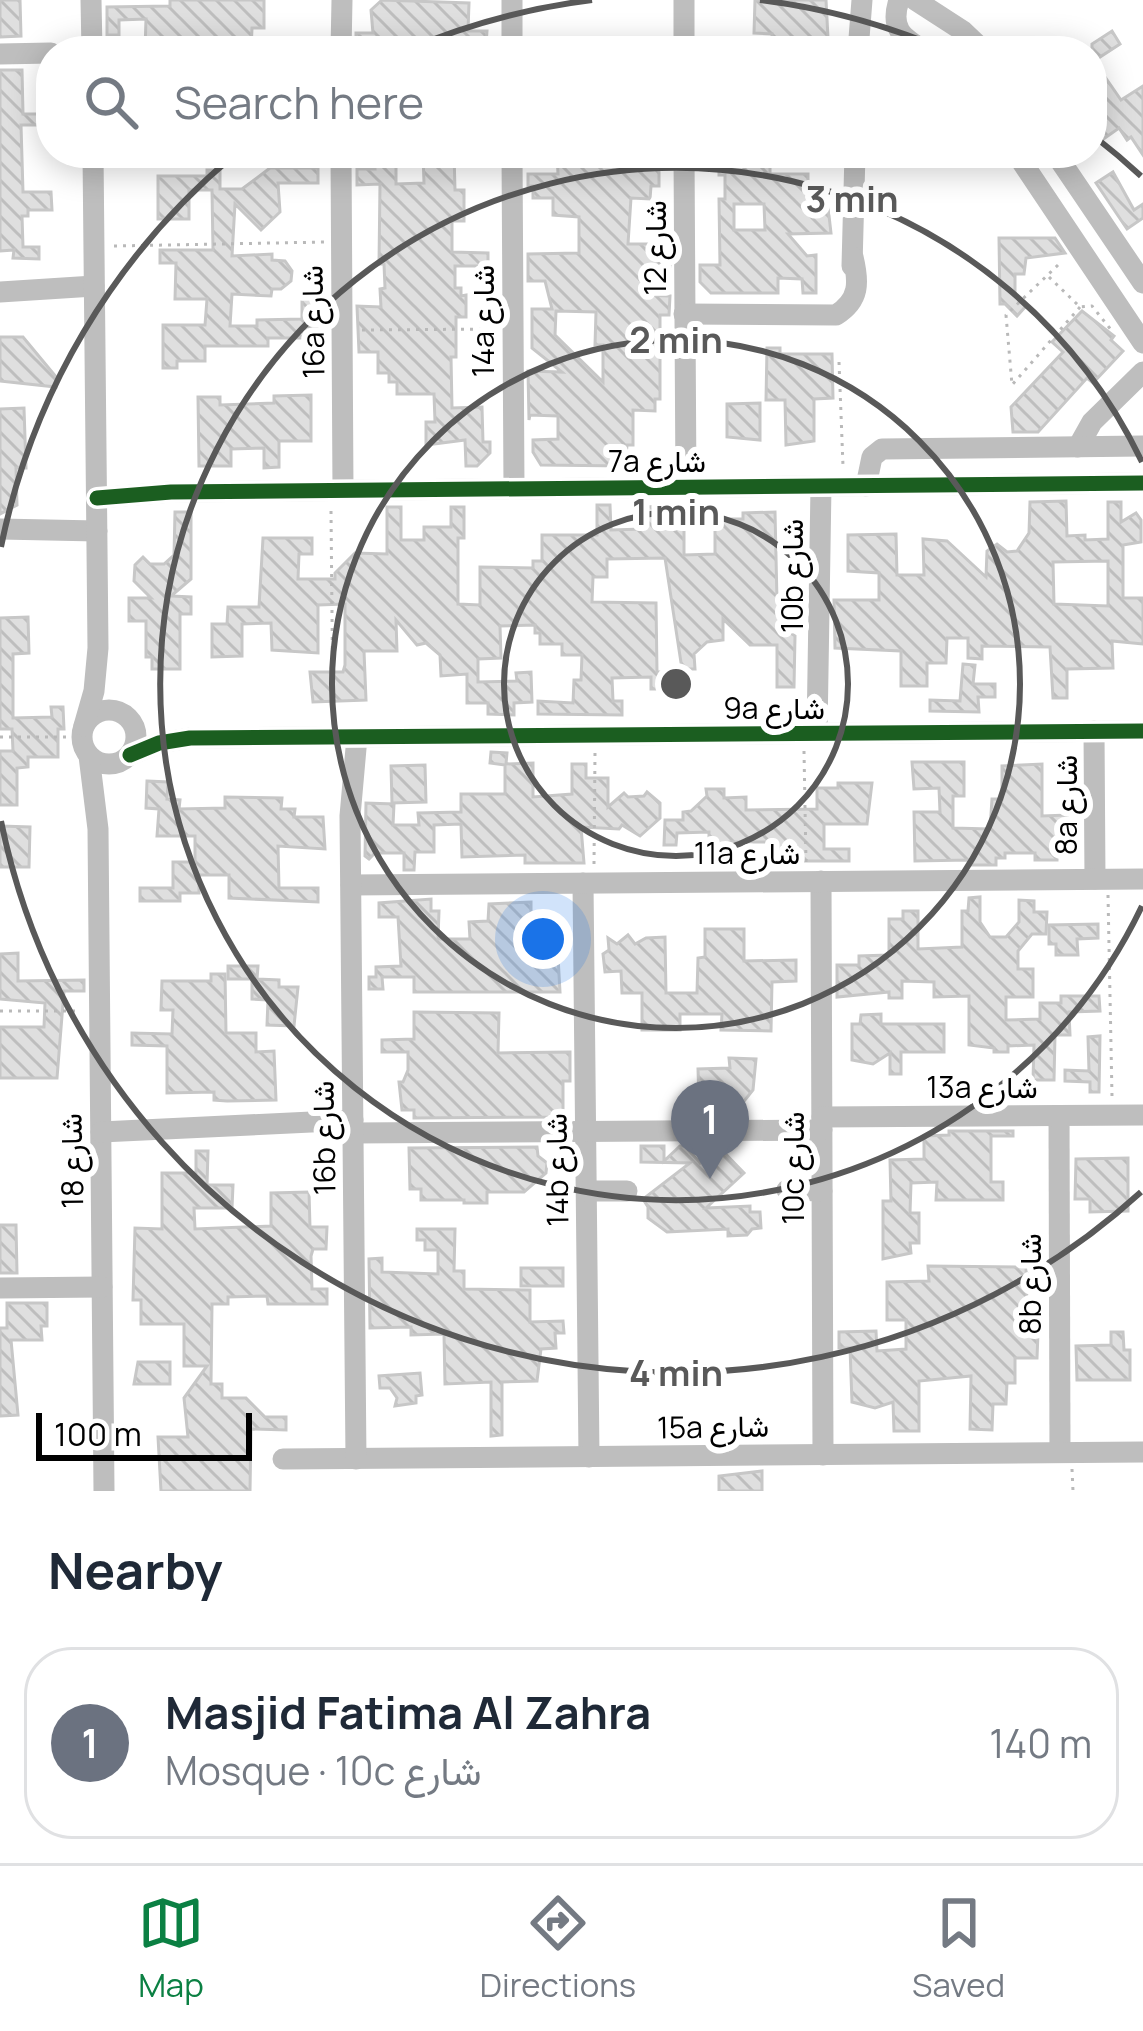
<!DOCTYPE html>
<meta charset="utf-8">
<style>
body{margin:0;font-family:Manrope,Vazirmatn,sans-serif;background:#f2f2f3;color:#1f2937}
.scale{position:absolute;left:36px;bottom:30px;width:216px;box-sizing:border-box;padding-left:12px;border:6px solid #000;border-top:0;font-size:33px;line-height:42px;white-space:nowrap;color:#000;-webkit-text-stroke:9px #fff;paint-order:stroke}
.you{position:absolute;left:543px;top:939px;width:42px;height:42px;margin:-30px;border:9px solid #fff;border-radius:50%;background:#1a73e8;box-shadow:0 0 0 18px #1a73e833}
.badge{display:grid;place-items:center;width:78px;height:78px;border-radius:50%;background:#0b8043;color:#fff;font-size:39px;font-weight:700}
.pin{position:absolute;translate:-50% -99px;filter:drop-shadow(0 3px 6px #0008)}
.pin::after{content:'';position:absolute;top:63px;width:42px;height:36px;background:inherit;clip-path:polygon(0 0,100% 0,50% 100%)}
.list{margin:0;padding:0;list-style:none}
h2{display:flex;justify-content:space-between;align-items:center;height:156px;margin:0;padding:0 48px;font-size:51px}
h2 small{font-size:39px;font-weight:400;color:#747a83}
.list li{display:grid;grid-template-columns:78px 1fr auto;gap:36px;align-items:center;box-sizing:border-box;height:192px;margin:0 24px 24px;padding:0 24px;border:3px solid #e0e1e3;border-radius:48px}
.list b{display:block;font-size:45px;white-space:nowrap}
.list p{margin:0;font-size:39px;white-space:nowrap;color:#747a83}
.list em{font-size:39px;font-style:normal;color:#747a83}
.icon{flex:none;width:66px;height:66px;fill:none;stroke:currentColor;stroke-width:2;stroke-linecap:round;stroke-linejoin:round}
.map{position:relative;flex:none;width:1143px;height:1491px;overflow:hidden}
.search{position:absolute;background:#fff;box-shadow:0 6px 30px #0003;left:36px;right:36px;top:36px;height:132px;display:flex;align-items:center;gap:30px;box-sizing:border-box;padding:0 42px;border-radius:48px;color:#747a83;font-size:45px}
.sheet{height:372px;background:#fff}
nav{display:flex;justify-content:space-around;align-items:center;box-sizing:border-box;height:168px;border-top:3px solid #e0e1e3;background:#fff;font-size:33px;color:#747a83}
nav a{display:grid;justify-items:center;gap:6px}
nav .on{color:#0b8043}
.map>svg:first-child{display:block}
.building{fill:url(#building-back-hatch);stroke:#c7c7c7;stroke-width:3;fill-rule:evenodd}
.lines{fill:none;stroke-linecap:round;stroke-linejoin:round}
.path{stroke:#b9b9b9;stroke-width:3;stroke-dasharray:3 6;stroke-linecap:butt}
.minor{stroke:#bebebe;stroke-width:21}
.cycleway-casing{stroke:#fff;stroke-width:22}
.cycleway{stroke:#1b5e20;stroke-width:15}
.ring{fill:none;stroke:#595959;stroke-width:6}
.labels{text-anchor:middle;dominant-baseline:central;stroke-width:12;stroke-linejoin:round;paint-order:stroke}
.street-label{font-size:30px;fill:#000;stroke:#fff}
.centre{fill:#595959;stroke:#fff;stroke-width:6}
.ring-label{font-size:36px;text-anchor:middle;font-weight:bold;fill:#595959;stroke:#fff;stroke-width:12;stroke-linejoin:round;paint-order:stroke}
</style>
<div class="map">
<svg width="1143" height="1491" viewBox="0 0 1143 1491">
<defs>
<pattern id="building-back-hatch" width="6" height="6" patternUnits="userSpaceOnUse" patternTransform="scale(3)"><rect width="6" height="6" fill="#dfdfdf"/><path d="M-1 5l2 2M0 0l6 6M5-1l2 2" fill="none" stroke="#bebebe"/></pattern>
</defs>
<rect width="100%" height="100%" fill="#fff"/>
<g class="building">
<path d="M0,0H20L21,36L0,37Z"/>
<path d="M170,0H264V28H252L251,51H145L146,19L119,20V35H107V7L170,6Z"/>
<path d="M382,0L469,3L468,31H487L486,44L448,43V51H356V33H373L371,10Z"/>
<path d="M755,0H826L828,38H813V51H772V34L754,33Z"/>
<path d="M1112,31L1120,44L1094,61L1121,100L1143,86V155L1131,137L1127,140L1119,128L1092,147V44Z"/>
<path d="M0,70H22L23,114H51V125H21L23,192H51L52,210H28V216H22L23,247H39V259L13,258L14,250L0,251Z"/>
<path d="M374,153H396V184L424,183L423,153H454L455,190H464V221H452V252L488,253V266H455V288H461V296L466,295V317H456V357H451L452,408L482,407L483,442H490V453L477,466H466L465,440L426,445V422H435L434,394H397V382H389V373H378V352H359L357,306L381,307L380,289L385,288L384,264H379L380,184L357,185V169H375Z"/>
<path d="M557,153H623V158L629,159L659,161V186H651L650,199L631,198L628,244H648V251L670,254V268L643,267V295L670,296L669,315H660V399H655V411L633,410V445H627L625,466L541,465L533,452V440L558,439V416L530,415L529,420L528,371L562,372L532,348V309H552L545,281H528V254L579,253V217L553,215V198H533V186H528V174H558ZM556,311L596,312L595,345H603V382L555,335Z"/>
<path d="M703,153H770V174H808V207H828L831,233L788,234L807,256L816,255V293H803L802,279L778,278V293H711L700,282V265H720L719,199H725V175H719V165H703ZM734,204H764L765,230H734Z"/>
<path d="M270,168H318V183H278L280,212L261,230L235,204L232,256L272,254V260L285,261L292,271L291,281L281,289H272L271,296L232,294L230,326H257V320L302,319V299L318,298L320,338H268V346H205V361H177V368H163V325H205L207,299H175L176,263H160V250H213L212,190H189V219H158V176H207V170H220V189H242Z"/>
<path d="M1113,172L1134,210L1143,204V218L1127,229L1096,183Z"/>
<path d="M999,238H1055L1065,253L1026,258L1024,274H1015V295L1026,306L1017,316L1005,304H1000Z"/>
<path d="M1082,311L1114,336L1111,340L1123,351L1093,383L1087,378L1038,432H1013L1011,407L1063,352L1052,342Z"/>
<path d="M0,337H23L57,378L56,387L0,381Z"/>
<path d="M767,348H780V354H832L833,398L814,399V441L786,445L785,400H766Z"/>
<path d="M311,395V441H279V467L264,468V448L231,449V466H199L198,397H220V405L274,403V396Z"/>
<path d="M760,403V440L727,437V404Z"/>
<path d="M24,408L26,468H16L17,505L0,514V409Z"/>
<path d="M1066,501L1067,536L1085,535V540L1108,539V502H1121V522L1136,513L1141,520V542L1123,545V598H1143V644L1112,641L1113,668L1067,669V698H1053L1050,647L982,646V659L968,658V638H947L946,663H927V686H901V651L835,648L834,600H879V573L848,571V535L896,534L897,575H924L923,539L947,541L986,577L987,551L997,544L1007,552L1017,551L1029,533L1030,502ZM1108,561V606L1054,604L1053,562Z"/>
<path d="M597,505H610L611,530L643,529V507L705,505V518L684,519V555L715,554V519H743V513L775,512L777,601H791L779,625L795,636L794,687H777V645H750L723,619V640L707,642L694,654L695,669H682L665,558L607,559V577H593L592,602L656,603L657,672H664V689H651V677L612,678L613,701H622V715L538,714V701L573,703L574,680H581L582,655H562V644H540V633H535V625L500,626L501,658L478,659V682L517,681L516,673L531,672L532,702L514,703V715L488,714V703H467V674L441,676L440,655L426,643L417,645L396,620L397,651H364L366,700L313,702L310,672H343L345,665V604L318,605V653L272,650L271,623L242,624V656L212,657V624H227L228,607H259L263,538H312V554H299L298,579H335V573L355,553L387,554V507H401V540H424V527H451V507H464V538H458V604L480,605V567L533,568V561H542V535H597Z"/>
<path d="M175,512H191V579L171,596L191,597V614H180V669H152V657H146V621H129V598H151L134,581L135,565L143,557L150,564H164L174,555Z"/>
<path d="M28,617L29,653L13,654V718L52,717L51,707H63L64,729H58V757H28V767L17,768V805H0V751H13L12,729H0V618Z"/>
<path d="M963,664L975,665L973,684H995V697H978L979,712L930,711V700L960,701Z"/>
<path d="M491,752L507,753L506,764L533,763V797L572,794V764H586V778H608V807L624,793L628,797L644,796L647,792L660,803V818L640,836L622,825L619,829L581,827L584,863H525V855L462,857L461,824L434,825V852H415L414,870H404V853H375L369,859L365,856L366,803L394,804L393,825H419L418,813L461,812V794H505V765L490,763Z"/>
<path d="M912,762H964V796H953V828L990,829L992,799H1002V766L1042,764V816L1067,815L1068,840L1057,852V860H1035V853H1005V858H996V865H969V860L915,861L914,812H940L939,788L914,789Z"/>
<path d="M425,765L426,802L392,803L391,766Z"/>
<path d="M147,781L168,782L167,799L180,800L179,809L225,808V797L282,798L281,809H295L294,817H323L325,849L278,846L279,888H318V902L229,898V875H199V893H180V901H140V888H173V862H195V836H157L159,809L146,808Z"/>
<path d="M838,783H872L867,824H824V849H849V861H769V842H730V862H709V832L677,833L676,845H664L665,820H683V812L691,811L707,796L706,789H724V798L746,797V810L817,809V788H838Z"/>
<path d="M0,826L30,827L29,867H0Z"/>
<path d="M980,897V922L990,937H1006L1019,922V900L1034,901V912H1047L1046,934H1032L1018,951V969H1033V997H1006V1020L1040,1019V1003H1061V996H1099L1100,1011L1069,1012L1070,1035H1055L1054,1080H1033L1034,1045L1008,1046V1052H994V1048L969,1045V996L934,997V982L902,981V998H889V992L837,997V965H859V956L889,955V919H903V911H918V949L962,947V911H968L969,898Z"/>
<path d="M431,899V911H439L438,939H470L469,922L488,921L489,904L531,902V922L556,921L560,992H414V977H382L383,989H369V977H376V967L401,966L398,917H379V903Z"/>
<path d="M1098,924V938L1077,939L1078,955H1056V944H1049V925Z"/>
<path d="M705,929H744V961L796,960V981L772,982L771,1031L721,1030L722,1014H680V1030H642V993H622L621,971L605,972L603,954L609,950L608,938L617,944L628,935L635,944L646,938L665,937L666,993H697L698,958L705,957Z"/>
<path d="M18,953V981L84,980V991H64L57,1078H0V1027H44L45,1003L0,999V954Z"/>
<path d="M228,966H258L257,979L279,980V987H298L294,1026L267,1025L268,1000L252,999V979H228Z"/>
<path d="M211,974H225L226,1033H256V1052L274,1051L276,1100L227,1101L214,1100V1092L167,1093V1046L132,1045V1033L172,1034L173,1010H161L162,981H211Z"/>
<path d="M414,1012L499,1013L498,1053L570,1052V1081H563V1117L414,1118V1110H402L399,1082H403L408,1070V1052H382V1040L414,1039Z"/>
<path d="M881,1014V1024H944V1052H901V1074H890V1053L873,1064L852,1060V1024H860L861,1015Z"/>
<path d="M1100,1036L1099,1092H1090V1082L1065,1081V1070L1089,1071L1088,1037Z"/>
<path d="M729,1058L756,1059L753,1090L737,1110L716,1108V1100L699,1101L698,1069L730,1068Z"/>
<path d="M949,1131H1013V1136H991V1182H1003V1200H936L937,1182L911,1183L910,1213H919V1243H910L911,1253L883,1259V1201H891L890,1160L924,1159V1136L949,1135Z"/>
<path d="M641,1146H664V1161L680,1146H685L700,1163L718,1146L744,1173L706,1208L750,1206V1212H760L761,1228L752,1229L747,1235L728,1236V1229L667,1232L648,1218V1207L643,1199L690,1163L641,1162Z"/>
<path d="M537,1147L538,1156L547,1163L546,1173L524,1192H487V1203H464V1200H421V1189H410L409,1148Z"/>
<path d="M196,1151H208L207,1185H233L232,1208H194L195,1229L271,1226V1193L309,1192L310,1227H327L326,1249H313L311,1256L312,1289H327V1304H268L267,1296L228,1297V1304H212L211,1384H222V1398H246L265,1417H286V1430L251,1429L250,1491H161L158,1437H188L184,1398L207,1366H184V1324H141V1300H133L135,1228L162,1229V1173H196Z"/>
<path d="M1128,1158V1211L1090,1212V1199H1075L1076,1159Z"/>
<path d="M0,1225H16L17,1273H0Z"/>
<path d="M417,1229H455L454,1271H464V1289L530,1290V1322L563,1321L564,1333H555L556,1348L541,1349L537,1381L502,1382V1435L491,1436V1382L445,1384L444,1334L411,1335V1327L370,1328L369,1259L382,1258V1272L438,1274V1250H425V1240H417Z"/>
<path d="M928,1266L1026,1267L1028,1333H1038L1037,1358H1015V1383H1007L1006,1404H993L992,1430L970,1429L971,1376L919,1381V1431H894L893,1402L875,1408L852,1402L850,1348H839V1332L876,1331L877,1351L906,1349V1320H887V1282L929,1281Z"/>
<rect x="521" y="1268" width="42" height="18"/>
<path d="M7,1303H47V1326H41L42,1340H11L18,1415L0,1416V1328H7Z"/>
<path d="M1111,1332H1123L1124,1350H1130V1380H1077L1076,1346L1111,1345Z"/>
<path d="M138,1362H170V1384H134Z"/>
<path d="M420,1373L422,1395L416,1396V1403L395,1406L397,1398L390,1388H380L379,1376Z"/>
<path d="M762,1471V1491H719V1476Z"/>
</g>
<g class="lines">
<g class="path">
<path d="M114,246L326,242"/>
<path d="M1058,265L1006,315L1012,385L1080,307"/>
<path d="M1049,277L1080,307L1092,306L1112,331"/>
<path d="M362,330L496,329"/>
<path d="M839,362L843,466"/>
<path d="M331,511L333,717"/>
<path d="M0,737H68"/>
<path d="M804,751L806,862"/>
<path d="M594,864L595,753"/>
<path d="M1108,895L1112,1096"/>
<path d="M0,1011H80"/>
<path d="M1072,1469L1073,1491"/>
</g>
<g class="minor">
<path d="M91,0L92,51"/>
<path d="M899,0C890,28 901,37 925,51"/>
<path d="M915,0L963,31L984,51"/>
<path d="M341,51L342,0"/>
<path d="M512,51V0"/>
<path d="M684,51V0"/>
<path d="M858,51L862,0"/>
<path d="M0,54L51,53"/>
<path d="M341,153L343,490"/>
<path d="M512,153L514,488"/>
<path d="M684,153L686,487"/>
<path d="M1016,153L1143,343"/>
<path d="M1055,153L1143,283"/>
<path d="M852,266L855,153"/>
<path d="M0,292L94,286"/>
<path d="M684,314L836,315C860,300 859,282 853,257"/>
<path d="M1078,447L1092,422L1143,372"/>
<path d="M866,486L872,457L882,449L1143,446"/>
<path d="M97,498L171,492L1143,483"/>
<path d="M0,529L97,531"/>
<circle cx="109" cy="737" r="27"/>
<path d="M84,726L94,691L98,648L93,153"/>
<path d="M1094,731L1095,879"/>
<path d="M817,733L821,486"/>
<path d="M130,755L159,743L190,738L1143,731"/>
<path d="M89,756L98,829L104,1491"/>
<path d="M821,881L823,1455"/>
<path d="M583,883L589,1457"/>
<path d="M351,885L1143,879"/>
<path d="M1059,1116L1060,1452"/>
<path d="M822,1117L1143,1115"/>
<path d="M101,1132L353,1120"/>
<path d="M353,1133L822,1130"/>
<path d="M787,1190L822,1191"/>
<path d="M586,1191H627"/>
<path d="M0,1288L102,1287"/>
<path d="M283,1459L1143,1452"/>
<path d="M356,1459L350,816L357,737"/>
</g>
<defs>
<g id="cycleway">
<path d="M97,498L171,492L1143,483"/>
<path d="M130,755L159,743L190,738L1143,731"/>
</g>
</defs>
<use href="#cycleway" class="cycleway-casing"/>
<use href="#cycleway" class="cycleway"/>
</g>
<g class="ring">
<circle cx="676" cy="684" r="172"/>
<circle cx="676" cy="684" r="344"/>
<path d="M1142 906A516 516 0 1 1 1142 462"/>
<path d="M1141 1192A689 689 0 0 1 1 821M1 547A689 689 0 0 1 233 156M407 50A689 689 0 0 1 592 0M760 0A689 689 0 0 1 945 50M1095 137A689 689 0 0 1 1141 176"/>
</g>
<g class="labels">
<g class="street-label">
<text transform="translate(654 248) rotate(-90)">شارع 12</text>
<text transform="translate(482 321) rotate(-90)">14a شارع</text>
<text transform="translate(312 322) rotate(-91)">16a شارع</text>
<text x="657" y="460">7a شارع</text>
<text transform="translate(791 576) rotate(-90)">10b شارع</text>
<text x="774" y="707">9a شارع</text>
<text transform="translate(1065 805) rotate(-90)">8a شارع</text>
<text x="747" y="852">11a شارع</text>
<text x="982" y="1086">13a شارع</text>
<text transform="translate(323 1138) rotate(-91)">16b شارع</text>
<text transform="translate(71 1161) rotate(-91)">شارع 18</text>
<text transform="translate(792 1168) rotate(-90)">10c شارع</text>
<text transform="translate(556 1170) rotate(-91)">14b شارع</text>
<text transform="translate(1029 1284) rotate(-90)">8b شارع</text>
<text transform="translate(713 1426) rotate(-1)">15a شارع</text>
</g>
</g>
<circle cx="676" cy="684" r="18" class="centre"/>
<g class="ring-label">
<text x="852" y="212">3 min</text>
<text x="676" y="353">2 min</text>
<text x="676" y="525">1 min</text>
<text x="676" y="1386">4 min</text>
</g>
</svg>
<div class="scale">100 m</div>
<div class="you"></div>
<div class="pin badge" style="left:710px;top:1179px;background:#6b7280">1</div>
<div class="search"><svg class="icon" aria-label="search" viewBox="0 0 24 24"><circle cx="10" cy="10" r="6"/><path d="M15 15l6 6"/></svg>Search here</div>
</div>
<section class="sheet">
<h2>Nearby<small></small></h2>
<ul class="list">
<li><span class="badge" style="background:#6b7280">1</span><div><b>Masjid Fatima Al Zahra</b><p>Mosque · 10c شارع</p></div><em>140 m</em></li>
</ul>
</section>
<nav>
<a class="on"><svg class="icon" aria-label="map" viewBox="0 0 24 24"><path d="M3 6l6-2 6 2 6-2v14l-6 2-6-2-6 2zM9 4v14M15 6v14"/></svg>Map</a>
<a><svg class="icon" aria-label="directions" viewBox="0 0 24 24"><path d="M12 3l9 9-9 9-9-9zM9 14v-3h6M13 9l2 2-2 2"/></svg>Directions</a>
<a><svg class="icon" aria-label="saved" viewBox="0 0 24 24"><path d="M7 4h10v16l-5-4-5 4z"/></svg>Saved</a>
</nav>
